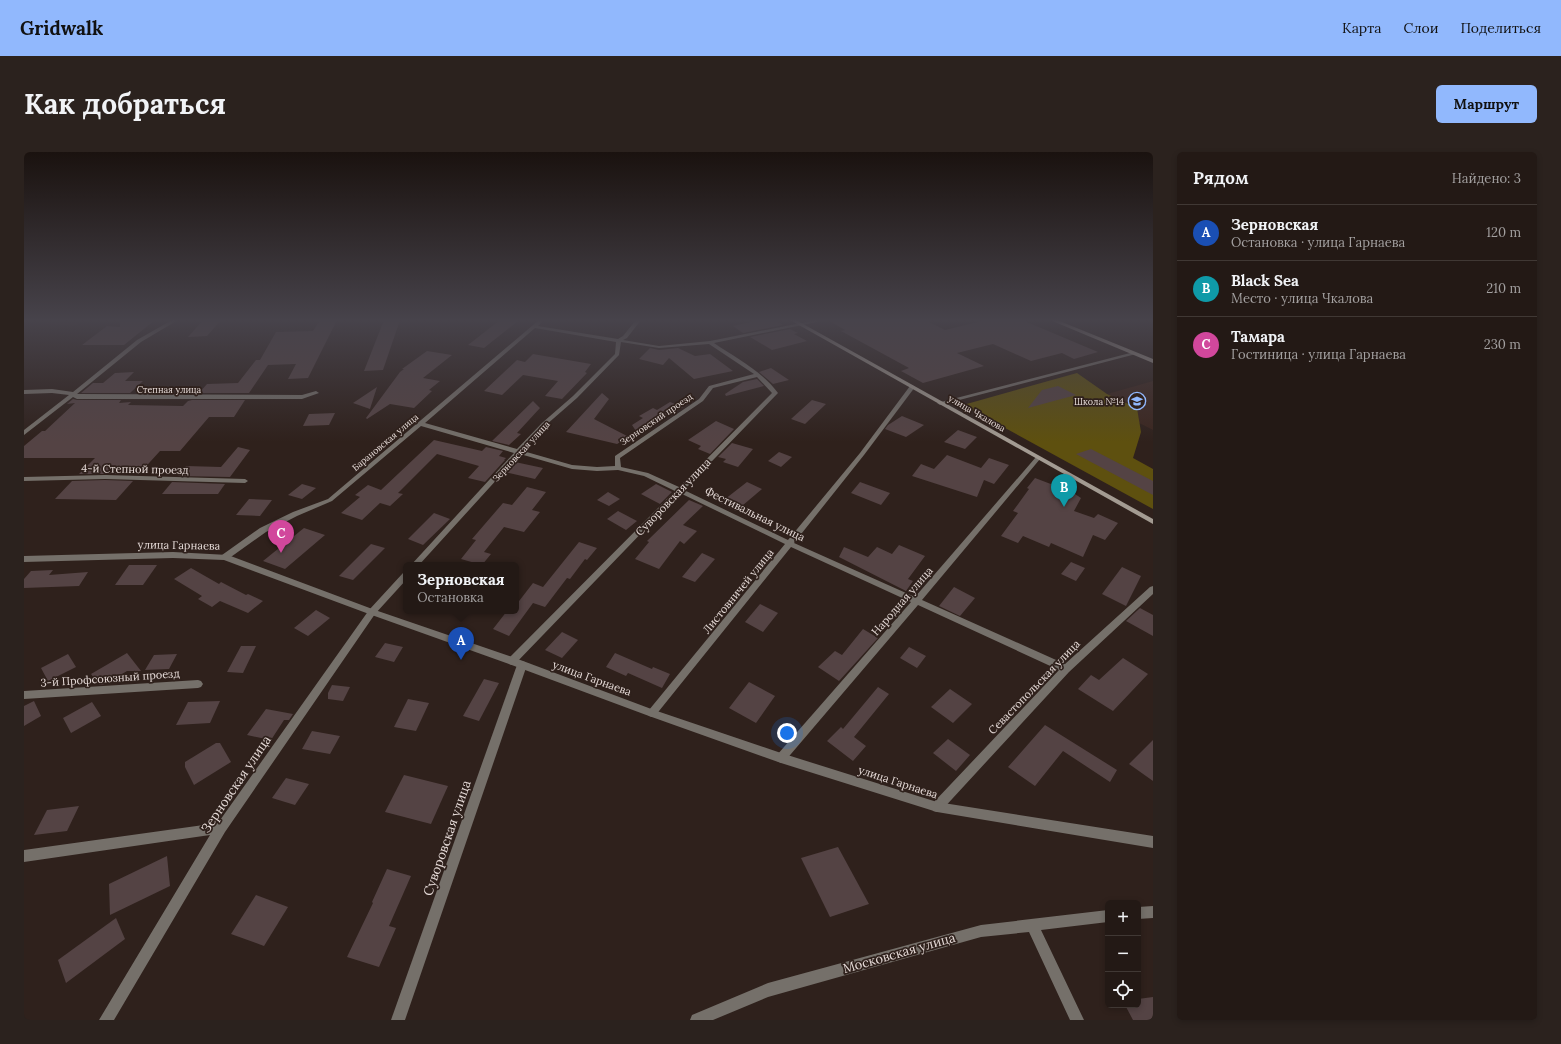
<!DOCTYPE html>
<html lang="ru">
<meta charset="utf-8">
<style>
body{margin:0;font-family:Lora,serif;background:#2b221e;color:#f1f3f6}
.controls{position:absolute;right:12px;bottom:12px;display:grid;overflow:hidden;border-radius:6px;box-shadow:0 2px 6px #0003}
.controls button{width:36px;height:36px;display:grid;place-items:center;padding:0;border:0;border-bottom:1px solid #403834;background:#231915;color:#f1f3f6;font:20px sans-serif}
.you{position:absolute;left:763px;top:581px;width:14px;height:14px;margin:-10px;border:3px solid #fff;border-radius:50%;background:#1a73e8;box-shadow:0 0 0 6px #1a73e833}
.badge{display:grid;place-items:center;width:26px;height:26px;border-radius:50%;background:#91b8fd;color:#fff;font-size:13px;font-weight:700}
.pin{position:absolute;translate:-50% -33px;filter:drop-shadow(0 1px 2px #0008)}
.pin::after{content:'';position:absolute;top:21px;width:14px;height:12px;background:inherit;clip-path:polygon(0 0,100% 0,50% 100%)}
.popup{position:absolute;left:379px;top:410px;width:116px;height:52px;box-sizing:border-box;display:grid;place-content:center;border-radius:6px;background:#231915;filter:drop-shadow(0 1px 3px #0005);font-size:13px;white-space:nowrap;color:#a3a0a0}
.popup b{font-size:15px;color:#f1f3f6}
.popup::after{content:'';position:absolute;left:50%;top:100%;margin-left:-8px;border:8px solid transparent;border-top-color:#231915}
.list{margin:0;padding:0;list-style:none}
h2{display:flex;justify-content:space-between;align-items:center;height:52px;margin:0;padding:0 16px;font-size:17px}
h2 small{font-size:13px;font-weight:400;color:#a3a0a0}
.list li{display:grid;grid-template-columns:26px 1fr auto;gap:12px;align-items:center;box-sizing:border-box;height:56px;padding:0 16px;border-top:1px solid #403834}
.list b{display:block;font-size:15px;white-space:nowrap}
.list p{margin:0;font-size:13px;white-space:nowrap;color:#a3a0a0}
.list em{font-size:13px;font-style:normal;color:#a3a0a0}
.icon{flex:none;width:22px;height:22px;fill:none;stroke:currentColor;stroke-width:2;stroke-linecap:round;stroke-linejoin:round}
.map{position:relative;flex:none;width:1129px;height:868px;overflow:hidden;border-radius:6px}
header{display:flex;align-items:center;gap:24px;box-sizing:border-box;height:56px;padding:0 20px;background:#91b8fd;color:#111}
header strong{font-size:19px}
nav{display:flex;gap:22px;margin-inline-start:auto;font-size:14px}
.intro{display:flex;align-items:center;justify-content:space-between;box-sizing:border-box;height:96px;padding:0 24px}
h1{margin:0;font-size:28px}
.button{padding:10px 18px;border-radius:6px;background:#91b8fd;color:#111;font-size:14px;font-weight:700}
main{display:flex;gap:24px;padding:0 24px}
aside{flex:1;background:#231915;border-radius:6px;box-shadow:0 2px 6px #0003}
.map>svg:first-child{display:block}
.built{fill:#3b261f}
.forest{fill:#5e500f}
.building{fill:#544344}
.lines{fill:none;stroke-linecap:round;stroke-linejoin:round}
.minor{fill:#75706a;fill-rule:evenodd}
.tertiary{fill:#75706a;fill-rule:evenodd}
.secondary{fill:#a39b92;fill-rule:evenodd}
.labels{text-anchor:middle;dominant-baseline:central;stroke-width:3.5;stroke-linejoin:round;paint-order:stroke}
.far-street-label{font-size:9px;fill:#e5dad7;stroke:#2f211c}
.far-poi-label{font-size:9px;fill:#e5dad7;stroke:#2f211c;text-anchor:end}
.street-label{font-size:11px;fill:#e5dad7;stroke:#2f211c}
.near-street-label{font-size:13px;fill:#e5dad7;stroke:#2f211c}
</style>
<header>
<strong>Gridwalk</strong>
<nav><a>Карта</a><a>Слои</a><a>Поделиться</a></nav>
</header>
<div class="intro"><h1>Как добраться</h1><a class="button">Маршрут</a></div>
<main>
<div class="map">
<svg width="1129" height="868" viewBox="0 0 1129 868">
<rect width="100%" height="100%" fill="#2f211c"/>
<g class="built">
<path d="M11,168H60L50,174L15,171Z"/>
<path d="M1129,229V278L1115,271L1113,256L1083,242Z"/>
</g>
<path class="forest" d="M1053,221L1083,242L1113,256L1117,280L1109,306L1129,317V357L939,253Z"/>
<g class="building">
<path d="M96,168H131L100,193H58L83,174L96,175Z"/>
<path d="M179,168H197L183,184L164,185Z"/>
<path d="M296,168H313L284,226L264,227L272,212L244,213L225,241H175L183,232L214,231L232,208H236L252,180L289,179Z"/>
<path d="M360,168H376L359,218L340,219Z"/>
<path d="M476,168L494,169L460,196L444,193Z"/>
<path d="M735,168H751L759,173L719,181L709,174Z"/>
<path d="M804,168H901L921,178L962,168H998L1074,200L1050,207L1038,201L1007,209L969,192L933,201L960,214L899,231L877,219L885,216L817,179L821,178Z"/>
<path d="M766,177L774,181L770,182L783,189L748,198L726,185Z"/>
<path d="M626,196L635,198L654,196L671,204L686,202L709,219L670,227L645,206L639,213L615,207Z"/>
<path d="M403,199L428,203L399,226L416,229L405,238L408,239L390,256L366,252L343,267L342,266L376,220L380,217H378Z"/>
<path d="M509,202L567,212L561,220L563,221L538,247L521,244L534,229L499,223L478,243L460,239L493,208L501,210Z"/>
<path d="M747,216L765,228L749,232L735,220Z"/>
<path d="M110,220L101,229H119L106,241H57L69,231H79L91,221Z"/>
<path d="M733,227L740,234L702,244L701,242L719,230Z"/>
<path d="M1034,234L1052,243L1004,256L1018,238Z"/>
<path d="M353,235L346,257L329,251Z"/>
<path d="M578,241L585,247L570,267L605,285L593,292L542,280Z"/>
<path d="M49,247L53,248H97L95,251L107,250L104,253L159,254L164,249L168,248H221L210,265H185L156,299H136L115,322H55L71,306H0V294L18,279H21L51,251L43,252Z"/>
<path d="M788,248L802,252L781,272L767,267Z"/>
<path d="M509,249L516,256L493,281L497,282L485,293L468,289Z"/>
<path d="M646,250L659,255L614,282L608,273L619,266L615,264L629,256L633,258Z"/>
<path d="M311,261L305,273L279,274L285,262Z"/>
<path d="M878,264L900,273L882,285L861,277L864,273Z"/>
<path d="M692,269L710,277L686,302L674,297L677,294L664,288Z"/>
<path d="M934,278L953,285L941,297L920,290Z"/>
<path d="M410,288L458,299L462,295L479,299L475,304L482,306L480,308H481L461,330L444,326L455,314L413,302L374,341L379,342L366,354L356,351L338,368L317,361L336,345L331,343L344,333L357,338Z"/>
<path d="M708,291L729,297L714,315L699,310L702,307L694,305Z"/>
<path d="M214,295L226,298L206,325L154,324L162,314L197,315Z"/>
<path d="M1067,297L1129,329V343L1052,302Z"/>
<path d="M755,300L768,305L757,315L744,309Z"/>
<path d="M923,303L957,316L965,306L985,313L970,332L960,328L953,345L888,324L897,312L910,317Z"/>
<path d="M491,310L519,316L511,327L481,320Z"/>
<path d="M1011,326L1040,337L1042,336L1057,346L1050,359L1070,366L1074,362L1094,371L1081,388L1069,383L1059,405L1027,391L1025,395L999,384L994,391L977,384L994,361L989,359L1005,337L1003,336Z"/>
<path d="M81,328L109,329L92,348L31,347L48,329Z"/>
<path d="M148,330L201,332L194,342H138Z"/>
<path d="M723,330L738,337L712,359L696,351Z"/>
<path d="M836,330L866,341L857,353L827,341Z"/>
<path d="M278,332L292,336L278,347L264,343Z"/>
<path d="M632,332L648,340L636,352L617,342Z"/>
<path d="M503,335L522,340L508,358L516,360L500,380L480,375L460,400L467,402L458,413L437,407L452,388L448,387L479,351L488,353Z"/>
<path d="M584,340L596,347L585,354L573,348Z"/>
<path d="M225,347L248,348L236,364L212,363Z"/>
<path d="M665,348L679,354L659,373L673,379L660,392L656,389L635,417L611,407L625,390L623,389Z"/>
<path d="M594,359L613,369L602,378L583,367Z"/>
<path d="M410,361L426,367L399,393L384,387Z"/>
<path d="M280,376L301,383L261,417L239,409Z"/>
<path d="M555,390L573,396L563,408L561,407L546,427L543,426L521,455L509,451L485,484L469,477L483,459H492V453L509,431L519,435Z"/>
<path d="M347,392L361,396L329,428L315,424Z"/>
<path d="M875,393L901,404L884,427L889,429L882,439L815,405L820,395L844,405L853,395L868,402Z"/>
<path d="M678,401L691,407L671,430L658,425Z"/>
<path d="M1047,410L1061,416L1052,429L1037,422Z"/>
<path d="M105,413H133L119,433H91Z"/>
<path d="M1098,415L1117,424L1102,454L1078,442Z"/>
<path d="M167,416L195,432L197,430L222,443L224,442L239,449L224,461L196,449L188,455L174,447L178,444L150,427Z"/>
<path d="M29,418L25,423L64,420L55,434L0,436V427L7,419Z"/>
<path d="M930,435L951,446L936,464L915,454Z"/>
<path d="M736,452L754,461L739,480L721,470Z"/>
<path d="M1116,456L1129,463V484L1102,469Z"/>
<path d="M292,458L306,466L284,484L270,476Z"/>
<path d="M839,477L854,486L815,529L794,515L811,499L818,503Z"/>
<path d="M538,480L554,488L538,506L521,498Z"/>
<path d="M361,491L379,495L370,510L351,505Z"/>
<path d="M217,494H232L219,521L203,520Z"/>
<path d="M885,495L902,504L893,516L876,506Z"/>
<path d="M103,501L117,519H103L81,532L76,533L67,522Z"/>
<path d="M591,501L628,517L629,515L646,522L638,536L604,521L602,524L582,515Z"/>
<path d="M44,502L52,515L24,529L17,516Z"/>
<path d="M153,502L145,517L121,518L130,503Z"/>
<path d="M1099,506L1124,522L1089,559L1054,537L1067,523L1075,528Z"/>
<path d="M460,527L475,531L455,569L439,564Z"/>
<path d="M725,530L751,544L732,571L705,556Z"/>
<path d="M308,533L326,535L319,549L304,547V541Z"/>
<path d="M854,535L865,542L830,585L842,594L829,609L803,589L817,575L819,577Z"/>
<path d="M926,537L948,552L929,571L907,555Z"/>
<path d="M384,547L405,551L392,579L370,575Z"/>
<path d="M10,549L17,564L0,574V554Z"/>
<path d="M196,549L186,571L152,573L164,550Z"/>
<path d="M68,550L77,564L47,581L39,566Z"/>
<path d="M242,557L269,562L265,568H260L247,588L223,583Z"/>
<path d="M1021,573L1093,618L1086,630L1039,599L1011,634L984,615Z"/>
<path d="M288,579L316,584L306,602L278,597Z"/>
<path d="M924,587L946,603L932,619L909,601Z"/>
<path d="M1129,588V629L1105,612Z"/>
<path d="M192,591H196L207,610L170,633L161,615V610Z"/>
<path d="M380,623L424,634L407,672L361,660Z"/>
<path d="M262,626L285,632L271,653L248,646Z"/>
<path d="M55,654L43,679L10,683L23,658Z"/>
<path d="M814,695L845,752L806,765L777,706Z"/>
<path d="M143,704L146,734L86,763L85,732Z"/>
<path d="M363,717L387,724L365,774L372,776L355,815L323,805L349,751L348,750Z"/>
<path d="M232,743L264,755L240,794L207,782Z"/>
<path d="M92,766L101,787L42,831L34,808Z"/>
<path d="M1129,845V868H1109L1101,853H1114V847Z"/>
</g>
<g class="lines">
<g class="minor">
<path d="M148,168H154L117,190L53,242L278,243L292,239L295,241L278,247H53L49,245L0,283V278L45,243L28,241L0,242V238L28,237L49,240L113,188Z"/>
<path d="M515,168H520L514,174L594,187L599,184L612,168H617L603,186L599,188L635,194L686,189L792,168H803L690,191C712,206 738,219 754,241L660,338L764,388L836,301L886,234L888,233L891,235L840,303L770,391L891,445L1012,305L1014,304L1017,306L1016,307L898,448L1041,512L1126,435L1129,434V442L1045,520L917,659L913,660L909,659L908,655L909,651L1035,518L894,453L761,609L757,611L753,609L752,606L753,603L887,450L767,395L631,564L628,565L625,564L623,561L625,558L761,392L656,341L491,512L488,513L485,512L484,509L485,506L651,339L620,324L594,318L573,319L548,317L496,302L395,413H387L490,301L397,274L308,349L273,364L242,380L204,407H198L197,405L198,403L236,376L269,360L304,347ZM511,176L592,190L591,202L549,244L518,271L493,297L401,271ZM597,190L635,196L685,192L730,222L685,234L675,247L591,304V314L573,315L548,313L499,299L522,273L553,246L595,203ZM733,225L748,241L655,335L624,321L597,315L596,306L679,249L689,236Z"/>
<path d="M1110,200L1112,201V202L916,253L913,251Z"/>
<path d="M81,323L221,327L224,329L221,331L81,327L0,329V325Z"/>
<path d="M382,420V428L351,462L201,680L90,868H75L186,683L0,710V698L194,671L345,458L379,421Z"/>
<path d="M498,509L501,510L503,513L381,868H367L493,513L495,510Z"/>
<path d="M174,528L177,529L179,532L177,535L174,536L0,547V539Z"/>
<path d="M1129,754V766L1114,767V755Z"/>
<path d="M1084,758V770L1017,778L1060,868H1046L1005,780L957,785L744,845L689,868H666L668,863L744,831L957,773Z"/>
</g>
<path class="tertiary" d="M149,400L204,403L351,458L491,506L630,558L757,601L913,650L1129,684V696L913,660L757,611L625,564L485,512L345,462L200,408L149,406L0,410V404Z"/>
<g class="secondary">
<path d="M766,168H772L1129,367V372Z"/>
<path d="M1026,168H1033L1129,207V211Z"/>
</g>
</g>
<linearGradient id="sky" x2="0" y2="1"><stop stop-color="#1a120f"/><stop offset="0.58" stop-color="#47434b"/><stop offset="1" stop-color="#47434b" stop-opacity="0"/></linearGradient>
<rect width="1129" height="290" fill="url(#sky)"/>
<defs>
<symbol id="school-ring" viewBox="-11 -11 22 22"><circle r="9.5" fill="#2f211c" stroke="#91b8fd" stroke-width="1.5"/><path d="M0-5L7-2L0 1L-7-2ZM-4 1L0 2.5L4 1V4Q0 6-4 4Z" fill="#91b8fd"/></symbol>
</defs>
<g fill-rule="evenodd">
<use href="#school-ring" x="1103" y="239" width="20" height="20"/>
</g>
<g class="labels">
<g class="far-street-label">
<text x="145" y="237">Степная улица</text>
<text transform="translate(953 261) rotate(30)">улица Чкалова</text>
<text transform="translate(632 267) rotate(-34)">Зерновский проезд</text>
<text transform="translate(361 290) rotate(-40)">Барановская улица</text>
<text transform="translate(497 299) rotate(-47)">Зерновская улица</text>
</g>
<g class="far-poi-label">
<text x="1100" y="249">Школа №14</text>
</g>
<g class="street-label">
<text transform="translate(111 317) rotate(1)">4-й Степной проезд</text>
<text transform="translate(649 345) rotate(-46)">Суворовская улица</text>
<text transform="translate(731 362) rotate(26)">Фестивальная улица</text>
<text transform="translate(155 393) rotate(1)">улица Гарнаева</text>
<text transform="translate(714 439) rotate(-51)">Листовничей улица</text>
<text transform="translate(878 449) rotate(-49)">Народная улица</text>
<text transform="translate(86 526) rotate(-4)">3-й Профсоюзный проезд</text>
<text transform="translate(568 526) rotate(20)">улица Гарнаева</text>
<text transform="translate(1010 535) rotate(-46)">Севастопольская улица</text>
<text transform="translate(874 630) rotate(18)">улица Гарнаева</text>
</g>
<g class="near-street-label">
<text transform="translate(212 632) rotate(-56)">Зерновская улица</text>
<text transform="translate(423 686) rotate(-71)">Суворовская улица</text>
<text transform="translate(875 801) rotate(-16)">Московская улица</text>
</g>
</g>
</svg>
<div class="controls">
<button>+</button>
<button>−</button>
<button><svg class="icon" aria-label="locate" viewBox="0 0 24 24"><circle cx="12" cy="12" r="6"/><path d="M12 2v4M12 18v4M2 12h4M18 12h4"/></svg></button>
</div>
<div class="you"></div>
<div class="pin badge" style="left:437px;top:508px;background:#1a4fb4">A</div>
<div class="popup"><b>Зерновская</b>Остановка</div>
<div class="pin badge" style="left:1040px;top:355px;background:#0f9aa8">B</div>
<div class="pin badge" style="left:257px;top:401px;background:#d1479c">C</div>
</div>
<aside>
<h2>Рядом<small>Найдено: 3</small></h2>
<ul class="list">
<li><span class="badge" style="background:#1a4fb4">A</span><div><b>Зерновская</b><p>Остановка · улица Гарнаева</p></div><em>120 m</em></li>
<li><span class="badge" style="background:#0f9aa8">B</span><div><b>Black Sea</b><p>Место · улица Чкалова</p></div><em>210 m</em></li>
<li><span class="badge" style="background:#d1479c">C</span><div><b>Тамара</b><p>Гостиница · улица Гарнаева</p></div><em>230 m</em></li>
</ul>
</aside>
</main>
